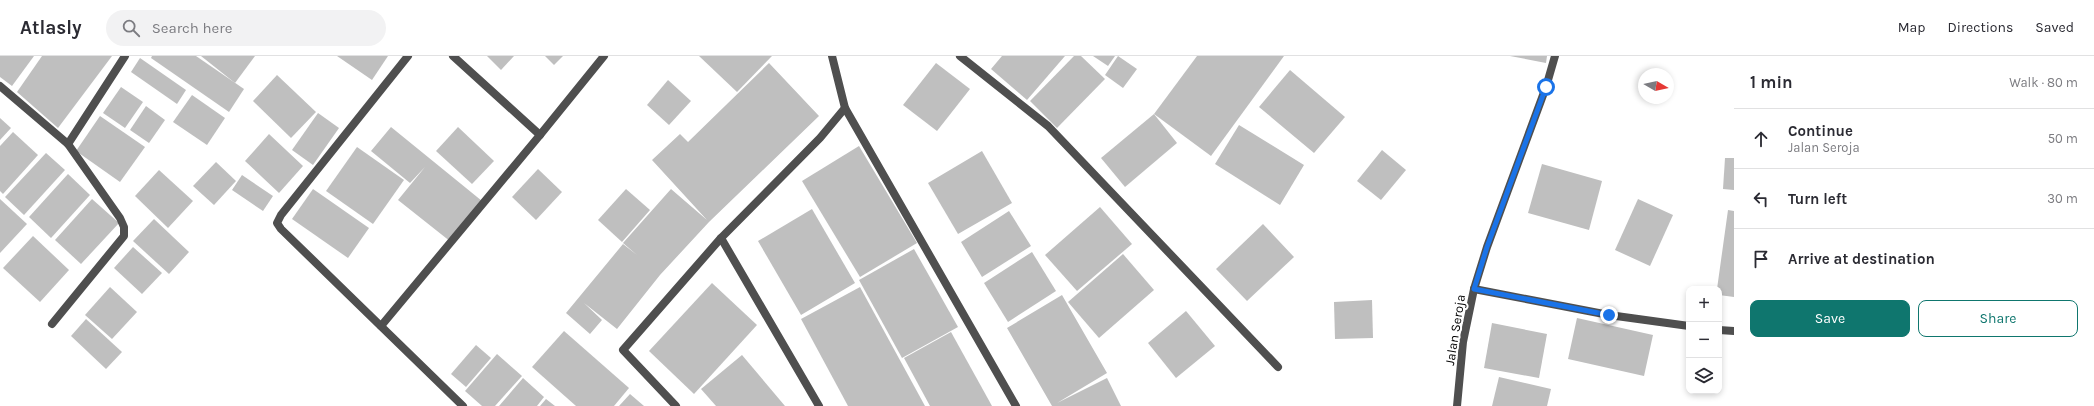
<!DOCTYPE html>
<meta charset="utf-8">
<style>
body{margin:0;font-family:Karla,sans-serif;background:#f2f2f3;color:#2b2b33}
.controls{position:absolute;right:12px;bottom:12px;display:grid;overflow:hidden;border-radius:8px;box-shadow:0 2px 6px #0003}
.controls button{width:36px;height:36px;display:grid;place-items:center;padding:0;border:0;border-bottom:1px solid #e1e1e2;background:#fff;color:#2b2b33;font:20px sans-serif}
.compass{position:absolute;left:1638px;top:12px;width:36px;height:36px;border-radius:50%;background:#fff;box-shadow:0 2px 6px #0003;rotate:99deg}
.stop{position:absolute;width:12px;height:12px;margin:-9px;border:3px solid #1a73e8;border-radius:50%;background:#fff}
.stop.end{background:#1a73e8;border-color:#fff;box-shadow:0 1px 4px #0008}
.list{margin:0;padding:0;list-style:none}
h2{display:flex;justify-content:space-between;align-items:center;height:52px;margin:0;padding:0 16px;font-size:17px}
h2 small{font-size:13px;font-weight:400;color:#7c7c81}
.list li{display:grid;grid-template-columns:26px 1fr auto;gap:12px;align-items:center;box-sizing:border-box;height:60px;padding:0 16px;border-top:1px solid #e1e1e2}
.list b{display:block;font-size:15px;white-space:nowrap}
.list p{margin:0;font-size:13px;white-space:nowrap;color:#7c7c81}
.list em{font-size:13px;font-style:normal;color:#7c7c81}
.actions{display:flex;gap:8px;padding:12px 16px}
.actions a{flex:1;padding:9px 0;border:1px solid #0f766e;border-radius:8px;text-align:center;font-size:14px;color:#0f766e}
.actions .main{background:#0f766e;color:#fff}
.icon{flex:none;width:22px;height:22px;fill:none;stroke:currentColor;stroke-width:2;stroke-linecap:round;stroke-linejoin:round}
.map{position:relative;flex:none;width:1734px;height:350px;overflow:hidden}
header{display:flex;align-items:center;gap:24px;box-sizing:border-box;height:56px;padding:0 20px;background:#fff;border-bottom:1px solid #e1e1e2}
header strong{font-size:19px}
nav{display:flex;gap:22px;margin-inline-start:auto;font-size:14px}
.search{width:280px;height:36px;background:#f2f2f3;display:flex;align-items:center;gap:10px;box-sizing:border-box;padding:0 14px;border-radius:22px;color:#7c7c81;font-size:15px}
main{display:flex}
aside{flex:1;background:#fff}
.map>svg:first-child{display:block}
.building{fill:#bfbfbf}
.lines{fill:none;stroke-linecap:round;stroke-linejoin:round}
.minor{stroke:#4f4f4f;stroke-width:8}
.route{stroke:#1a73e8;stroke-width:5}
.labels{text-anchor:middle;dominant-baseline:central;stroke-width:4;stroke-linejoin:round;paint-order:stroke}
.street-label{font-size:13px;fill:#000;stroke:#fff}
</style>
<header>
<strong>Atlasly</strong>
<div class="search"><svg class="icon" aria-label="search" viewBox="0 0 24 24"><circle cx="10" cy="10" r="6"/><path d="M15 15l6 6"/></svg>Search here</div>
<nav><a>Map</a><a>Directions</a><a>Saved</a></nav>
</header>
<main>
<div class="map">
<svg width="1734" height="350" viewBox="0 0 1734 350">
<rect width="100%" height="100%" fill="#fff"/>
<g class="building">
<path d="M0,0H34L12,30L0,21Z"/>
<path d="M42,0H112L58,72L17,36Z"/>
<path d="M152,0H196L244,33L229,56L151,2Z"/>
<path d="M201,0H255L235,27Z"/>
<path d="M337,0H388L372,24Z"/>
<path d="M487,0H514L501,14Z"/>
<path d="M545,0H563L554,9Z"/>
<path d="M699,0H772L737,36Z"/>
<path d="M1002,0H1065L1027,44L991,13Z"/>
<path d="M1074,0H1081L1105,23L1057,72L1030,45Z"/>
<path d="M1093,0H1115L1108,10Z"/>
<path d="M1118,0L1137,13L1123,32L1105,19Z"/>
<path d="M1197,0H1284L1211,100L1154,58Z"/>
<path d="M1510,0H1547L1546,7Z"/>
<path d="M140,2L186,34L177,48L131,16Z"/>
<path d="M769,7L819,60L709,166L660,219L617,273L584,247L602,264L590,278L566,257L623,188L637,199L623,187L671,133L707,164L652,104L680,78L688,86Z"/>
<path d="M936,7L970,33L937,75L903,49Z"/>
<path d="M1290,14L1345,61L1314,97L1259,51Z"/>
<path d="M277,19L316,56L291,82L253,45Z"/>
<path d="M668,24L691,45L669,69L647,49Z"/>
<path d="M121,31L143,46L125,72L103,57Z"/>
<path d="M192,39L225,62L207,89L173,66Z"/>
<path d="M146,50L165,64L149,87L130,74Z"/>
<path d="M318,57L339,72L313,109L292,94Z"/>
<path d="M1154,58L1177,87L1125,131L1101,102Z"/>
<path d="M100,60L145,91L120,126L76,95Z"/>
<path d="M0,62L11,72L0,84Z"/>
<path d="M1239,69L1304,109L1280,149L1215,108Z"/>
<path d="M391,71L482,145L451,186L398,144L425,111L410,127L371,95Z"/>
<path d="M458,71L494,105L472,128L436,95Z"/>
<path d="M13,76L38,99L3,138L0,135V90Z"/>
<path d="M269,78L303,110L279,137L245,105Z"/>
<path d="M859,90L917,187L860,221L802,125Z"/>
<path d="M357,91L404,124L373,168L326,135Z"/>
<path d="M1382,94L1406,114L1381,144L1357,125Z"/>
<path d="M982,95L1012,147L958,178L928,127Z"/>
<path d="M46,97L65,114L24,159L5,141Z"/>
<path d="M1725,102H1734V134L1723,133Z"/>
<path d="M216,106L236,125L214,149L193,130Z"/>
<path d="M1542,108L1602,125L1589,174L1528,157Z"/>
<path d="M538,113L562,136L536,164L512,141Z"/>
<path d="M159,114L193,145L168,172L135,140Z"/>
<path d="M68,118L90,139L51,182L29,161Z"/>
<path d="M242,119L273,140L263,155L232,134Z"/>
<path d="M313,133L369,172L348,202L292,163Z"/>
<path d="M626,133L650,154L622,186L598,164Z"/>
<path d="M0,143L27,168L0,197Z"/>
<path d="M92,143L119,167L81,208L55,184Z"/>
<path d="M1638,143L1673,159L1650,210L1615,194Z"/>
<path d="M1100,151L1132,188L1077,235L1045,199Z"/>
<path d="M812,153L855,227L801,259L758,185Z"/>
<path d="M1728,154L1734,155V241L1719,239V233H1717Z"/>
<path d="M1009,155L1031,190L982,221L961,186Z"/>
<path d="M154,163L189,196L169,218L133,185Z"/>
<path d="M1263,168L1294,201L1247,245L1216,213Z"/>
<path d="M33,180L69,214L40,246L3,212Z"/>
<path d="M133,191L162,217L142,238L114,212Z"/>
<path d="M914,193L958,271L902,302L859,224Z"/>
<path d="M1032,196L1056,235L1008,266L984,227Z"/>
<path d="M1123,198L1154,234L1099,282L1068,246Z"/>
<path d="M712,227L757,269L694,338L649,295Z"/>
<path d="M110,231L137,256L112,283L85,259Z"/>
<path d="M860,231L925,350H848L801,263Z"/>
<path d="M1062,239L1107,317L1057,347L1107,322L1121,350H1052L1007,272Z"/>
<path d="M1372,244L1373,282L1335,283L1334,246Z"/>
<path d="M1186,255L1215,290L1176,322L1148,287Z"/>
<path d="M1577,262L1653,279L1644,320L1568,303Z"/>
<path d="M86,263L122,296L106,313L71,280Z"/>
<path d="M1492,267L1547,278L1539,322L1484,312Z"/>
<path d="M564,275L629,332L614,350H576L532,311Z"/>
<path d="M951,276L992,350H930L904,302Z"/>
<path d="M476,289L491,302L466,331L451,318Z"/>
<path d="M497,298L522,320L495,350H482L465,335Z"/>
<path d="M742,299L785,350H716L701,333Z"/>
<path d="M1499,321L1551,333L1547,350H1492Z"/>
<path d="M523,322L544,341L537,350H499Z"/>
<path d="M630,338L644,350H619Z"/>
<path d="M546,343L555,350H540Z"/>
</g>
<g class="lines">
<g class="minor">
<path d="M408,0L281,159L277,167L281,173L463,350"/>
<path d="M453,0L540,79"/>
<path d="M832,0L845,52L1016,350"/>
<path d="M960,0L1048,70L1278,311"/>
<path d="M0,30L68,88L125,0"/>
<path d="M721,182L819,350"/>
<path d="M1474,233L1609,259L1689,270"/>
<path d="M52,268L124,180V171L120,162L68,88"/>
<path d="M381,270L540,79L604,0"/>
<path d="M1719,274L1734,275"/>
<path d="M676,350L623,294L721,182L820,82L845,52"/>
<path d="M1457,350L1463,286L1474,233L1487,191L1546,31L1555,0"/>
</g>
</g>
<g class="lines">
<path class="route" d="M1546,31L1487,191L1474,233L1609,259"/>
</g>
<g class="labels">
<g class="street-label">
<text transform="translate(1455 274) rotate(-81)">Jalan Seroja</text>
</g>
</g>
</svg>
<div class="controls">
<button>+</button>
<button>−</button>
<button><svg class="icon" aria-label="layers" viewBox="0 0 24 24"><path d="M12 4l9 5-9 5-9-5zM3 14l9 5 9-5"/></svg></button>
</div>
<svg class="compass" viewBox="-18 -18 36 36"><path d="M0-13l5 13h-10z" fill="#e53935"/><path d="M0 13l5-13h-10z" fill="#7c7c81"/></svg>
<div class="stop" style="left:1546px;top:31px"></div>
<div class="stop end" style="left:1609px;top:259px"></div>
</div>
<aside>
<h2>1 min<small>Walk · 80 m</small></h2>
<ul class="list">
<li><svg class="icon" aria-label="ahead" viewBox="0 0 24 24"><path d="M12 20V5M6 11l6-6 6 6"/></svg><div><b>Continue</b><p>Jalan Seroja</p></div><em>50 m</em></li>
<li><svg class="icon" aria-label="left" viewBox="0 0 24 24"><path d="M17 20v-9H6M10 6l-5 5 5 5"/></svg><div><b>Turn left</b></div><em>30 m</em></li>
<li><svg class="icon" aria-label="arrive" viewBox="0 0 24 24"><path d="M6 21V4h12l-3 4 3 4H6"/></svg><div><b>Arrive at destination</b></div></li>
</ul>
<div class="actions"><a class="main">Save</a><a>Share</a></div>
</aside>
</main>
